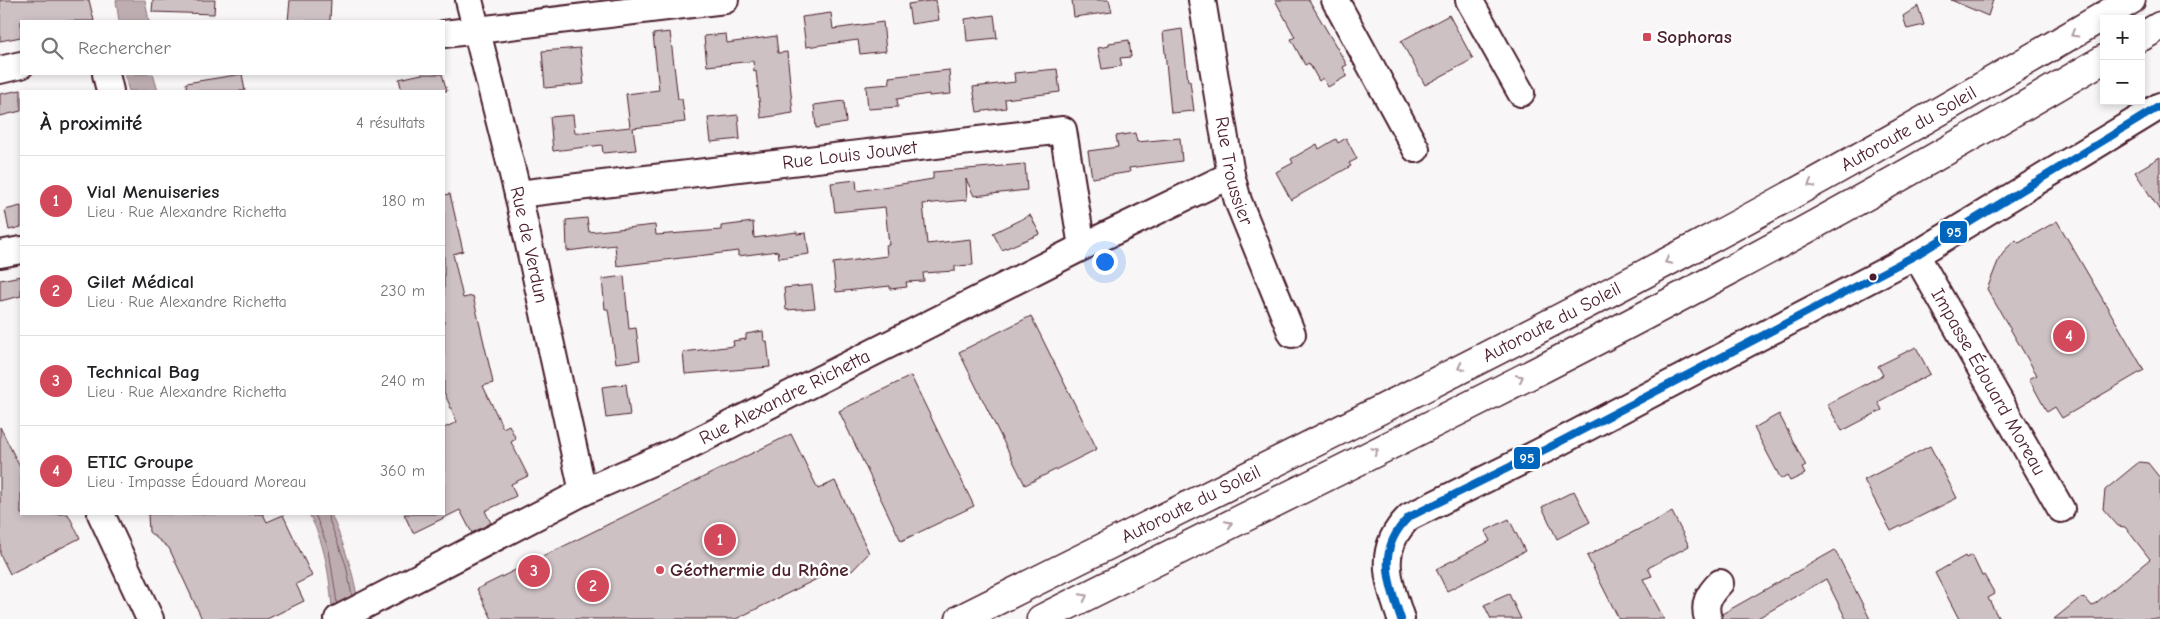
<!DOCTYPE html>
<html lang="fr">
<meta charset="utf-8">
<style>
body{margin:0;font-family:"Comic Neue",sans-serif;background:#f2f2f2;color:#202124}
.controls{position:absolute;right:15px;top:15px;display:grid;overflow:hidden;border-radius:0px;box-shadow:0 2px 8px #0003}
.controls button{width:45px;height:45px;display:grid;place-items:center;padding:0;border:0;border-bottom:1px solid #e0e0e0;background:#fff;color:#202124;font:25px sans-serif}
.you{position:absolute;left:1104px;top:261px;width:18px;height:18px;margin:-12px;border:4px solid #fff;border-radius:50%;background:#1a73e8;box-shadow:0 0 0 8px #1a73e833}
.badge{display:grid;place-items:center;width:32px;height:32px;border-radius:50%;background:#d1495b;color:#fff;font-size:16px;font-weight:700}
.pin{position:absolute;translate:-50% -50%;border:2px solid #fff;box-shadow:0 1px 5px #0006}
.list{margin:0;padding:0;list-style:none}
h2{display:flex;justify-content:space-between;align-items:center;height:65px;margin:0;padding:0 20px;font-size:21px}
h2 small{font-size:16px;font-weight:400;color:#757577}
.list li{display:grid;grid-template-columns:32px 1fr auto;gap:15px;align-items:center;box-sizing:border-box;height:90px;padding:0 20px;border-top:1px solid #e0e0e0}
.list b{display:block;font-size:19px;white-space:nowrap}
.list p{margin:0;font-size:16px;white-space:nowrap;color:#757577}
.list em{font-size:16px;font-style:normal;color:#757577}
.icon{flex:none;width:28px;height:28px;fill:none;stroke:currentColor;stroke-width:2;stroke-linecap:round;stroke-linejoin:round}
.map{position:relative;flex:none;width:2160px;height:619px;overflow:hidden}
.search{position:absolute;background:#fff;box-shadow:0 2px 8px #0003;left:20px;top:20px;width:425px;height:55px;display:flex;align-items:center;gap:12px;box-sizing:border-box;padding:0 18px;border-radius:0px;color:#757577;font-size:19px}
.panel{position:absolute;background:#fff;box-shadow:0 2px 8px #0003;left:20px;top:90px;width:425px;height:425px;border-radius:0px}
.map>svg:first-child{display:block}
.water{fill:#bdadb0;stroke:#8f747b}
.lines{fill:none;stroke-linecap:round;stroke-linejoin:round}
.shore{stroke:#785860;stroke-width:1}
.building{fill:#cdc1c4;stroke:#4a1f2b}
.minor-casing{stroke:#4a1f2b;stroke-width:30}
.highway-casing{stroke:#4a1f2b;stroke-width:31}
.minor{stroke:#fff;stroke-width:26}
.highway{stroke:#fff;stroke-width:28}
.bus-1-casing{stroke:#fff;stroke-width:11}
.bus-1{stroke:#0065bd;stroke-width:8}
.oneway{stroke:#ae9aa0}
.poi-dot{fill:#d1495b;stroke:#fff;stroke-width:2}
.bus-dot{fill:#4a1f2b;stroke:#fff;stroke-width:2}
.labels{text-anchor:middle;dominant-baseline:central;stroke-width:5;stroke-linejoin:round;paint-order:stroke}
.poi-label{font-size:19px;font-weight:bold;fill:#4a1f2b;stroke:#fff;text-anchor:start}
.street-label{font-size:19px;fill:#4a1f2b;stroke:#fff}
.line-badge{stroke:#fff;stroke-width:2}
.badge-label{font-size:14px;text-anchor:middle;font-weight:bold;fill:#fff}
</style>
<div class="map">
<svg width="2160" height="619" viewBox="0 0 2160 619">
<rect width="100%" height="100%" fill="#f8f6f7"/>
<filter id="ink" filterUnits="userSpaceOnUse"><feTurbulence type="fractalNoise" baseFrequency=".02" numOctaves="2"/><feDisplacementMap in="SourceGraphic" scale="10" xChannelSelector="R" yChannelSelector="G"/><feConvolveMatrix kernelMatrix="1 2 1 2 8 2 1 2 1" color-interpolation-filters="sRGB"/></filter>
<g filter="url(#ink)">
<g class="water">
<path d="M116,0H145L149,21H119Z"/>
<path d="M124,74H153L158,91H129Z"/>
<path d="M309,514H331C344,545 355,575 359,609L333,619C330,582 327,547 309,514Z"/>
</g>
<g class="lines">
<g class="shore">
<path d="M315,514L329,550L337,603"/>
<path d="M327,514L346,565L352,596"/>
</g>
</g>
<g class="building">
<path d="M0,0H89L94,21H21V37L0,41Z"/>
<path d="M153,0H215L214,14L152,12Z"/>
<path d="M290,0H331L330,21H288Z"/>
<path d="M936,0L939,20L911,24L908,4Z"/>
<path d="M1072,0H1109L1112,12L1074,17Z"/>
<path d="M1275,0H1309L1347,65L1343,67L1347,76L1328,87L1323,78L1319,81L1309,63L1305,65L1291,39L1295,37Z"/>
<path d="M1951,0H1993L1988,16Z"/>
<path d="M1918,6L1924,25L1907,29L1903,16Z"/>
<path d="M831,13L833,29L883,22L886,51L860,54L858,40L806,47L802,17Z"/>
<path d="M994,15L997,38L967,41L965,19Z"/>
<path d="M1449,15L1473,59L1425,85L1401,41Z"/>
<path d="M1182,29L1188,81H1190L1194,111L1171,113L1163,32Z"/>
<path d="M670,32L678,99H682L685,122L633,128L636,150L603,153L602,145L553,151L550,117L573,115L575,133L630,127L626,94L659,90L653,34Z"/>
<path d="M726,34L727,43L776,36L778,53L787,52L793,113L761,118L756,71L754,72L753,61L707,66L704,36Z"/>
<path d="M1129,40L1131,57L1120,58L1122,66L1102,69L1098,48L1109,46V43Z"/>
<path d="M580,48L584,84L545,88L542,51Z"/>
<path d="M1057,69L1060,92L1005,99L1006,108L977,112L973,87L1015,82L1014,73Z"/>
<path d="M949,70L951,94L929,96V94L897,99L898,107L868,109L866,86L890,84L889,77Z"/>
<path d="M242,74L245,91H187L186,83Z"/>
<path d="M422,74H442L447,91H402L399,79Z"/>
<path d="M21,90V111L0,116V94Z"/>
<path d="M844,101L846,123L816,128L814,105Z"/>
<path d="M738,115L740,139L711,142L708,118Z"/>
<path d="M1135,133L1137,142L1180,138L1182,161L1129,168L1130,172L1092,178L1088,151L1118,147L1116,136Z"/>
<path d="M1346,138L1357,159L1349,163L1351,166L1291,200L1276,172L1293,163L1291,159L1317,144L1319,149L1336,139L1338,143Z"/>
<path d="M2160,157V211L2135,172Z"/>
<path d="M1025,164L1027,190L974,196L966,179L967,200L923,204L927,244L971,239L973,265L955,266V271L923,273L924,281L906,282L907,287L890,289V286L836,292L833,263L887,256L886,245H889L885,207L835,212L831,183L856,180L857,191L933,179V172Z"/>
<path d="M450,194L463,251L453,254L463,298L473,296L491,373L493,383L483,386L503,428L509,425L516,439L511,442L528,476L511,484L516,496L485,511L491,523L472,533L460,510L413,533L404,514H444V428L457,422L444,392V195Z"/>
<path d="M21,206V227L9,230L5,210Z"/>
<path d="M1030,215L1040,234L1002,250L993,233Z"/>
<path d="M587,218L589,232L655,225L656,235L721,230V226L753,222L754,238L797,232V234L806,233L809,254L779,258L778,251L738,256V251L617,266L615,245L567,251L566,220Z"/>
<path d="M2057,221L2144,370L2062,418L2055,407L2047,412L2040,399L2029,379L2037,375L1987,289L1999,259L2007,248L2016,240L2019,243Z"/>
<path d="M21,276V296L0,301V280Z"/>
<path d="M624,276L629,329L636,328L640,360L616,363L608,309H605L602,279Z"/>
<path d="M812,285L815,308L786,310L784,288Z"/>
<path d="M1031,316L1097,449L1025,485L959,352Z"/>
<path d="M763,331L764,341H767L770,367L685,374L683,352L734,346L733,341L746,339V334Z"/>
<path d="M1916,347L1930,374L1878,402L1882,410L1842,431L1827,404L1883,375L1878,366Z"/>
<path d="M911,376L974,506L901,541L839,411Z"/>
<path d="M626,384L630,415L606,418L602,387Z"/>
<path d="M1779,414L1806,466L1802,468L1805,474L1790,481L1787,475L1781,479L1754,428Z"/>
<path d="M0,427L21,469V514H68L80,538L10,574L0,554Z"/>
<path d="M791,434L818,489L835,481L869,553L851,572L847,564L736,619H492L477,589Z"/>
<path d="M1930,446L1957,498L1891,531L1864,480Z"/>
<path d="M2139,462L2148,463L2160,478V619H2054L2080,598L2086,599L2092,606L2150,559L2125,527L2118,526L2103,509L2105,490Z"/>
<path d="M1574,491L1590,522L1557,539L1542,507Z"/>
<path d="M1672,512L1689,546L1648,568L1652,576L1643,579L1664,619H1619L1587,556Z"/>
<path d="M148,514H263L267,522L283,515L312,576L296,584L304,601L267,619H202L169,548L149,532Z"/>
<path d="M1509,519L1525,551L1447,591L1436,569L1490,541L1485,531Z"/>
<path d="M1835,550L1870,619H1846L1826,579L1756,619H1723L1722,614Z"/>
<path d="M1972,555L1982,576L1984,575L1995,594L1988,598L1999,619H1959L1935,573L1965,556L1966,558Z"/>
<path d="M1509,594L1521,619H1491L1484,605Z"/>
</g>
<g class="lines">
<defs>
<g id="minor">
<path id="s1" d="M469,0L518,194L583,492"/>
<path id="s2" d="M1202,0L1231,175L1238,201L1292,334"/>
<path d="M1335,0L1416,149"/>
<path d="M1469,0L1521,93"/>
<path d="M444,34L725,0"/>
<path d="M0,70L21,65"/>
<path d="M106,74L110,91"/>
<path id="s3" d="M518,194L1063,130L1082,247"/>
<path d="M0,254L21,250"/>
<path id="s4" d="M1916,255L2061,509"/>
<path d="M101,514L150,619"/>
<path id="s5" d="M338,619L583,492L684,448L1082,247L1231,175"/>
<path d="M1401,619C1388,580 1376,549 1409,517L1548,448L1916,255L2160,106"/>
<path d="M1708,619C1703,603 1709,594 1720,583"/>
</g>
<g id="highway">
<path d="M2141,37L2160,26"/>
<path id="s6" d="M960,619C1206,496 1454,376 1697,246C1844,168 1987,84 2131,0"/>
<path d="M1041,619C1269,504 1500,394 1725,273C1853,205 1979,133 2104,59"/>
</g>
</defs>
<use href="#minor" class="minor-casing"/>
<use href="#highway" class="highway-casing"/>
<use href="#minor" class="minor"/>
<use href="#highway" class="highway"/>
<defs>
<path id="bus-1" d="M1401,619C1388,580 1376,549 1409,517L1548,448L1916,255L2160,106"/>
</defs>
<use href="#bus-1" class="bus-1-casing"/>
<use href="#bus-1" class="bus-1"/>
</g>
<defs><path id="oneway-chevron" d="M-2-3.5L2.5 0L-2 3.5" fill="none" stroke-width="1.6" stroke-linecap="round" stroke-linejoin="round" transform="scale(1.25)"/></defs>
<g class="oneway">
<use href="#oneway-chevron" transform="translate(2074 34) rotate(150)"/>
<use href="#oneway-chevron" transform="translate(1811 184) rotate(151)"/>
<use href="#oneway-chevron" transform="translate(1668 261) rotate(153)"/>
<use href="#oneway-chevron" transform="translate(1461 367) rotate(153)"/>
<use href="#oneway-chevron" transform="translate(1520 378) rotate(-27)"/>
<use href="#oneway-chevron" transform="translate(1375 451) rotate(-27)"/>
<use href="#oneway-chevron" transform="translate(1229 524) rotate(-27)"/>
<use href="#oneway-chevron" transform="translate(1084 597) rotate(-27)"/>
</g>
</g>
<g class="poi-dot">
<rect x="1642" y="32" width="10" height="10" rx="2.5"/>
<circle cx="660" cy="570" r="5"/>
</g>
<circle class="bus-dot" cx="1873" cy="277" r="4.5"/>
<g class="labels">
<g class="poi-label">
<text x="1657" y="37">Sophoras</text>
<text x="670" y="570">Géothermie du Rhône</text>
</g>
<g class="street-label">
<text stroke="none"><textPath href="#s6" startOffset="1068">Autoroute du Soleil</textPath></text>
<text stroke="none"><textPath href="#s3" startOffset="334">Rue Louis Jouvet</textPath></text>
<text stroke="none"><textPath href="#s2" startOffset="174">Rue Troussier</textPath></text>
<text stroke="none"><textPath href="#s1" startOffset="252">Rue de Verdun</textPath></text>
<text stroke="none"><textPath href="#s6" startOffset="662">Autoroute du Soleil</textPath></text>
<text stroke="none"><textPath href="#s4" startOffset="146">Impasse Édouard Moreau</textPath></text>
<text stroke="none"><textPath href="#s5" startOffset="499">Rue Alexandre Richetta</textPath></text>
<text stroke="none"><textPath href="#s6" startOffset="258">Autoroute du Soleil</textPath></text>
</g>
</g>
<g class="line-badge">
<rect x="1939" y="220" width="29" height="24" rx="5" fill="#0065bd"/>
<rect x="1513" y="446" width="28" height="24" rx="5" fill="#0065bd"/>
</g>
<g class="badge-label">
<text x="1954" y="237">95</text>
<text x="1527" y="463">95</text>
</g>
</svg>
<div class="controls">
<button>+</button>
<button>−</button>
</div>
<div class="you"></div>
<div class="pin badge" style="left:720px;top:540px">1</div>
<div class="pin badge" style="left:593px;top:586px">2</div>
<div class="pin badge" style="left:534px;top:571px">3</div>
<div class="pin badge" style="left:2069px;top:336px">4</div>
<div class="search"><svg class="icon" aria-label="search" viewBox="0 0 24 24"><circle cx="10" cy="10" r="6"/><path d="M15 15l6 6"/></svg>Rechercher</div>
<section class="panel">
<h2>À proximité<small>4 résultats</small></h2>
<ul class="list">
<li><span class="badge">1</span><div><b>Vial Menuiseries</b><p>Lieu · Rue Alexandre Richetta</p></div><em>180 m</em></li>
<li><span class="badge">2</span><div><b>Gilet Médical</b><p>Lieu · Rue Alexandre Richetta</p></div><em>230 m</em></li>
<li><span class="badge">3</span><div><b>Technical Bag</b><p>Lieu · Rue Alexandre Richetta</p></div><em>240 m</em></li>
<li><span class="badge">4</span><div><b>ETIC Groupe</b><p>Lieu · Impasse Édouard Moreau</p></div><em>360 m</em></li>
</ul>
</section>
</div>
